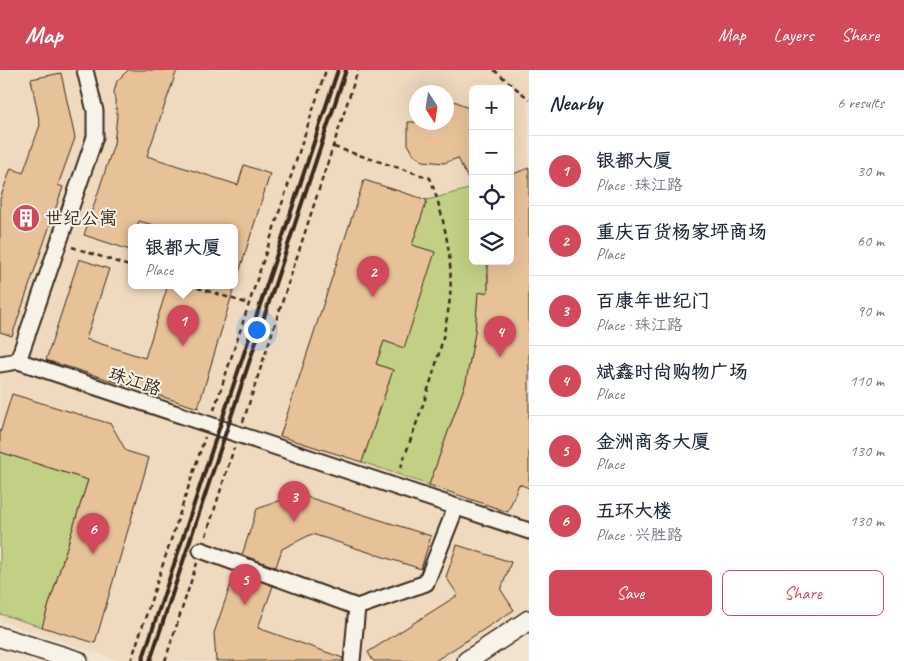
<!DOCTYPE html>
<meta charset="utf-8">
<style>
body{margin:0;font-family:Caveat,"LXGW WenKai TC",sans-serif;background:#f2f2f3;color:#1f2937}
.controls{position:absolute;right:15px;top:15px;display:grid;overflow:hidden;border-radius:8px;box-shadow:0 5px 20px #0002}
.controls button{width:45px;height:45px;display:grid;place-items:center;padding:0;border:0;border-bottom:1px solid #e0e1e3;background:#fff;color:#1f2937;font:25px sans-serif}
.compass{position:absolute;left:409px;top:15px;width:45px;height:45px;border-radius:50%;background:#fff;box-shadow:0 5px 20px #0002;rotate:168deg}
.you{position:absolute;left:256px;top:259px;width:18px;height:18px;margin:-12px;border:4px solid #fff;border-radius:50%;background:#1a73e8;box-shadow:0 0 0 8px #1a73e833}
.badge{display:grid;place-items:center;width:32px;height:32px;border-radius:50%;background:#d1495b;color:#fff;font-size:16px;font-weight:700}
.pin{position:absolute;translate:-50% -41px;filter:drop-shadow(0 1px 2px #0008)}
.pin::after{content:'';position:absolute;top:26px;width:18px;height:15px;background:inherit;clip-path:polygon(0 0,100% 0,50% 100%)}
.popup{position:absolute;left:128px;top:154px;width:110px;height:65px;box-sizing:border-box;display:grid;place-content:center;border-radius:8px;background:#fff;filter:drop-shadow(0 1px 4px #0005);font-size:16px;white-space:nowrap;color:#747a83}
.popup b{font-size:19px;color:#1f2937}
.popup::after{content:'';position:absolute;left:50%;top:100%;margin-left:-10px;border:10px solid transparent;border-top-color:#fff}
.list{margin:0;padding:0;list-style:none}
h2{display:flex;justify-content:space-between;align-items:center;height:65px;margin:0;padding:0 20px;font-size:21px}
h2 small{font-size:16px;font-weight:400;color:#747a83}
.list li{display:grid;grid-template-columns:32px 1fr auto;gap:15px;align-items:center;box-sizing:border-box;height:70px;padding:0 20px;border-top:1px solid #e0e1e3}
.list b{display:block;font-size:19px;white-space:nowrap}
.list p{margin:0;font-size:16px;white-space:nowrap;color:#747a83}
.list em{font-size:16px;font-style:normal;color:#747a83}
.actions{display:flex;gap:10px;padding:15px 20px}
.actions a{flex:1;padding:11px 0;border:1px solid #d1495b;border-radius:8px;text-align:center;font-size:18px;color:#d1495b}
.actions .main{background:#d1495b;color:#fff}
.icon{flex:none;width:28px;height:28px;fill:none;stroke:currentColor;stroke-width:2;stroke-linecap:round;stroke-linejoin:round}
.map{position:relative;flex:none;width:529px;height:591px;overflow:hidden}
header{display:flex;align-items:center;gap:30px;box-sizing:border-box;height:70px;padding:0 25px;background:#d1495b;color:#fff}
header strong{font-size:24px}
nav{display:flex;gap:28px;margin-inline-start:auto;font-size:18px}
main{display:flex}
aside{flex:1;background:#fff}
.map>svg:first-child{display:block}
.built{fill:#efdabf;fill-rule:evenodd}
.green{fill:#c2d085;stroke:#7e7d52}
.building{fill:#e7c298;stroke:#3b2a1e}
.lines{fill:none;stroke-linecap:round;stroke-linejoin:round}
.minor-casing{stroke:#3b2a1e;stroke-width:19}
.major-casing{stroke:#3b2a1e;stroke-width:22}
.path{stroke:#3b2a1e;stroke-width:2.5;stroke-dasharray:5 4;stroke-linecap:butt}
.minor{stroke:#f7f3e8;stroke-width:15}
.major{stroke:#f7f3e8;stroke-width:19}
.rail{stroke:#3b2a1e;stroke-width:4}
.labels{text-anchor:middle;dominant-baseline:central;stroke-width:4;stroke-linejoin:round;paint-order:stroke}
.poi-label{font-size:18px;fill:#3b2a1e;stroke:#f7f3e8;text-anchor:start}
.street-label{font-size:18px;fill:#3b2a1e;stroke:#f7f3e8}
</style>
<header>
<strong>Map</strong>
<nav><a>Map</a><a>Layers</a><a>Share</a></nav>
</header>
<main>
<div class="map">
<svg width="529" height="591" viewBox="0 0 529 591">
<rect width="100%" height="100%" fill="#f2e4d0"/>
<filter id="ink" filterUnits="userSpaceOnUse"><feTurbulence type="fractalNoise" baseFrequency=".02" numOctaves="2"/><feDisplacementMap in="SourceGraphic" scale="10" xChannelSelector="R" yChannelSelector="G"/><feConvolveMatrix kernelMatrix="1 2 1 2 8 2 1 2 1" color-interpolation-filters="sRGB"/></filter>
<g filter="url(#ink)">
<path class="built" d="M0,0H529V538L448,591H121L0,551ZM473,19H510V191H473ZM417,22H447V52H417ZM132,157H234V215H132Z"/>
<g class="green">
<path d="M472,118L473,191H487L488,222L478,223L475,263L466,312L429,415L362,392L393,300L376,294L384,271L403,277L434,182L412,175L427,130Z"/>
<path d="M0,382L88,410L42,557L0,544Z"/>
</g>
<g class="building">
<path d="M128,0H177L147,86L238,115L244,95L270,104L237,209H234V157H160L139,151L137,157H132L130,180L84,165L114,74L117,45L114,22L117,11Z"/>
<path d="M61,3L75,68L58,115L63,117L12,266L0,262V129L11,98L23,103L40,55L31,9Z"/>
<path d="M446,30L457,32L473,41V119L458,88L444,93L423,91L414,85L408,74V52H446Z"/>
<path d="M529,98V418L519,414L508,442L429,415L466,312L475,263L478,223L488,222V191H510V105Z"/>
<path d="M364,110L427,130L412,175L435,182L404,278L384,271L376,294L393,300L362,392L280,366Z"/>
<path d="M79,189L109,199L86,269L145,288L168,215H235L198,338L46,290Z"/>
<path d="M12,324L111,354L126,381L149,388L95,573L42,557L88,410L0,382V363Z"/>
<path d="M298,424L431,466L421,499L312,464L282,479L276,497L242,485L257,439Z"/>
<path d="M457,475L511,492L501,520L514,540L435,591H373L368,582L458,525L446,507Z"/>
<path d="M235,502L273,516L258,558L343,588V591H216L214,563Z"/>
</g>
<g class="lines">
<defs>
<g id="minor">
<path d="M85,0L95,41V67L18,291L529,461"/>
<path d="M0,294L18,291"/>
<path d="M201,480L357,537L426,513L456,437"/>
<path d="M352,591L357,537"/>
</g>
<g id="major">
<path d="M0,567L78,591"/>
<path d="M467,591L529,550"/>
</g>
</defs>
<use href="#minor" class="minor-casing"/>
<use href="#major" class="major-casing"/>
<g class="path">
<path d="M494,0L529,29"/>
<path d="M334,77L430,108C444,146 455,195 449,235C441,293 417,349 399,403"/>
<path d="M72,177L132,197"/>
<path d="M189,215L249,234"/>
<path d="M214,340L326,0"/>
<path d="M243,352L358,0"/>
<path d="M206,466L234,378"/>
<path d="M131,591L205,367"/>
<path d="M165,591L197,493"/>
</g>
<use href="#minor" class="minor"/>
<use href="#major" class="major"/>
<g class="rail">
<path d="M142,591L338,0"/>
<path d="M150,591L346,0"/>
</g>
</g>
</g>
<defs>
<symbol id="building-disc" viewBox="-11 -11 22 22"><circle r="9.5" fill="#d1495b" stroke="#f7f3e8"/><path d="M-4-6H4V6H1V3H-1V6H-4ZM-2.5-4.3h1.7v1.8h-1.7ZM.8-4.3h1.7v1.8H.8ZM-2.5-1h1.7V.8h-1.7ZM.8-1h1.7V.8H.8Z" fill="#fff"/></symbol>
</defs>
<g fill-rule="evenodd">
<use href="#building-disc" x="10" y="132" width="32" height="32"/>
</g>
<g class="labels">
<g class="poi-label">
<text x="45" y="148">世纪公寓</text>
</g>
<g class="street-label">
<text transform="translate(135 311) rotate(19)">珠江路</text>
</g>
</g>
</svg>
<div class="controls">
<button>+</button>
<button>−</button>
<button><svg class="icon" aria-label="locate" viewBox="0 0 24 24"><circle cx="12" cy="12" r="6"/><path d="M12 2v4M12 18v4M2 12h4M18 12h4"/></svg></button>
<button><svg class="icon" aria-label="layers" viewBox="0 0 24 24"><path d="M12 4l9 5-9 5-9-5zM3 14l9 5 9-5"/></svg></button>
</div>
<svg class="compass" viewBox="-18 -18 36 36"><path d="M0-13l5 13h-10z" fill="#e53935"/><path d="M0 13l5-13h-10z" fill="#747a83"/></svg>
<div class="you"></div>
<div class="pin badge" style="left:183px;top:276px">1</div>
<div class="popup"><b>银都大厦</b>Place</div>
<div class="pin badge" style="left:373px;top:227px">2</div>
<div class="pin badge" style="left:294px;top:452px">3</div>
<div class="pin badge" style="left:500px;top:287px">4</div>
<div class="pin badge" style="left:245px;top:535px">5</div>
<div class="pin badge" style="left:93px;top:484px">6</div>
</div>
<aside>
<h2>Nearby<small>6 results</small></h2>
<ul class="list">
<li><span class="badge">1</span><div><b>银都大厦</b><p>Place · 珠江路</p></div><em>30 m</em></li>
<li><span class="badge">2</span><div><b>重庆百货杨家坪商场</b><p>Place</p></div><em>60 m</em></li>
<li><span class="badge">3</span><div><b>百康年世纪门</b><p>Place · 珠江路</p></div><em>90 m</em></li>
<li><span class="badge">4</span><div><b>斌鑫时尚购物广场</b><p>Place</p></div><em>110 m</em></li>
<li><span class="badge">5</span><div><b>金洲商务大厦</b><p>Place</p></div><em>130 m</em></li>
<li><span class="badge">6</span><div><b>五环大楼</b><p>Place · 兴胜路</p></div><em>130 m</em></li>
</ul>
<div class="actions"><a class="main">Save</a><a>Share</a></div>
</aside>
</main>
